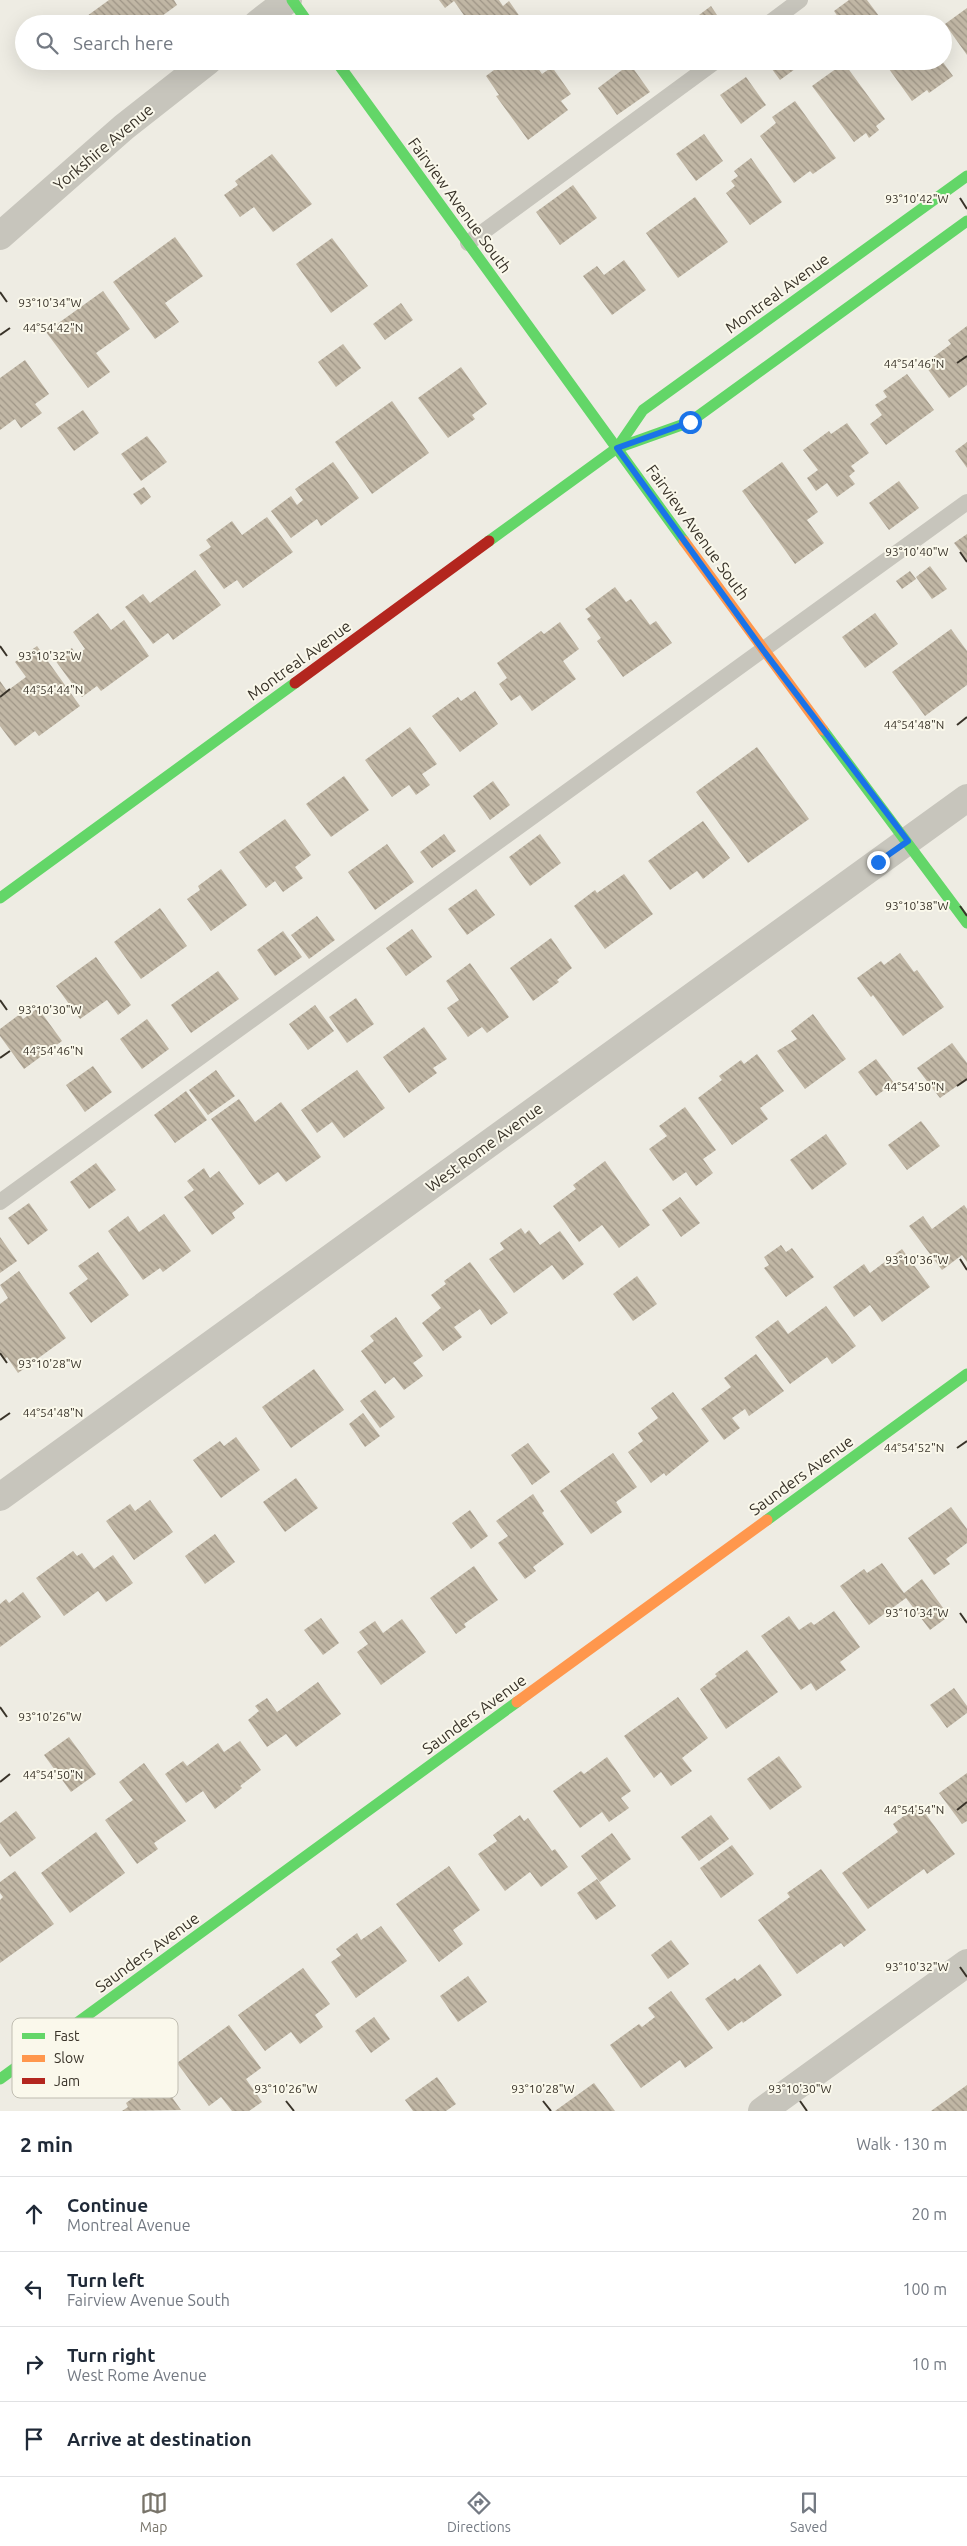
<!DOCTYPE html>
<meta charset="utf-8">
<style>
body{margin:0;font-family:Ubuntu,sans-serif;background:#f2f2f3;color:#1f2937}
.stop{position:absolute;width:15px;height:15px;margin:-11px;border:4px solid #1a73e8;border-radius:50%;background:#fff}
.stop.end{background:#1a73e8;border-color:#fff;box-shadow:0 1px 5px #0008}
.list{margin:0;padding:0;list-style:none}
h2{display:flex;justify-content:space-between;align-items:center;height:65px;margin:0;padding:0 20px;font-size:21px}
h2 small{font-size:16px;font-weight:400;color:#747a83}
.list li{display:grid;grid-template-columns:32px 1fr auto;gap:15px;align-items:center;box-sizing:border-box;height:75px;padding:0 20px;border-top:1px solid #e0e1e3}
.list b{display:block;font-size:19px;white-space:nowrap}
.list p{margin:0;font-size:16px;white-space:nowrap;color:#747a83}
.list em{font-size:16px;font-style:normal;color:#747a83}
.icon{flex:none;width:28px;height:28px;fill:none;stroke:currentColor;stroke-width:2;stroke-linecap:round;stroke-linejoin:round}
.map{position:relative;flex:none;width:967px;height:2111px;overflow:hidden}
.search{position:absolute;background:#fff;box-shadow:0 5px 20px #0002;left:15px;right:15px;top:15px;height:55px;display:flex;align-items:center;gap:12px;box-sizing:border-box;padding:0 18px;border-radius:28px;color:#747a83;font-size:19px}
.sheet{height:365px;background:#fff}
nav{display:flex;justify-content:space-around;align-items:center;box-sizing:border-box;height:70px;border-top:1px solid #e0e1e3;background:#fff;font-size:14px;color:#747a83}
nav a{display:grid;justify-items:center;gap:2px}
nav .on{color:#78746a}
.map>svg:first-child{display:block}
.building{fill:url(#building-back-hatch)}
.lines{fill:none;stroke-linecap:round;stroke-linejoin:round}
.lane{stroke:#c7c5bc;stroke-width:16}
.street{stroke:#c7c5bc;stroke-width:28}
.fast{stroke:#63d668;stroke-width:11}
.slow{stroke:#ff974d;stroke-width:11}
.jam{stroke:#b3261e;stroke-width:11}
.route{stroke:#1a73e8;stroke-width:6}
.ticks{fill:none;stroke:#393329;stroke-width:2}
.labels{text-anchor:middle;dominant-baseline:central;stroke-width:4;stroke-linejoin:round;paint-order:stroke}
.street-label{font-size:16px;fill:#393329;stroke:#faf8eb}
.key{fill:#faf8eb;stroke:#c0bdb1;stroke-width:1}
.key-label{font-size:14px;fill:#393329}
.ticks-label{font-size:12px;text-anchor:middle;fill:#393329;stroke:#faf8eb;stroke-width:4;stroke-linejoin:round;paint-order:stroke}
</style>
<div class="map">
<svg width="967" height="2111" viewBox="0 0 967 2111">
<defs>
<pattern id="building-back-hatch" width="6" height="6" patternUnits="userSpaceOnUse" patternTransform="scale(1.25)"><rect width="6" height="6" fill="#c1b7a5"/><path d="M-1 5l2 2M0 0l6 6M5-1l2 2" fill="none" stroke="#9e9586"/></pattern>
</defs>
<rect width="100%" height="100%" fill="#eeece3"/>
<g class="building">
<path d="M109,0H174L177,5L151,24H76Z"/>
<path d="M439,0H499L503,6L509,1L525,24H470L454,1L445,8Z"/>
<path d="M849,0H867L882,20L877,24H843L834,11Z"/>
<path d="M711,6L723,24H687Z"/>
<path d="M967,8V55L945,24Z"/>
<path d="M91,61H105L96,68Z"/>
<path d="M506,61H533L542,74L552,67L571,94L561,101L568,110L528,140L496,96L499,95L486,76Z"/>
<path d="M766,61H806L780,80Z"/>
<path d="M896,61H942L953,76L929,93L927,90L912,101L889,69L897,63Z"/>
<path d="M844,63L885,119L876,126L879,130L869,138L866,133L854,142L812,86Z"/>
<path d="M630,64L650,92L617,115L598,88Z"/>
<path d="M746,77L766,105L741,124L720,95Z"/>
<path d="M795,101L836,158L813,174L810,171L794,183L760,136L776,123L772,117Z"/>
<path d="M704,134L723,161L696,181L676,154Z"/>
<path d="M272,154L312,204L273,232L254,207L240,217L224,195L238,185L235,181Z"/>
<path d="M751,158L782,202L750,225L726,193L735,186L731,181L738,176L734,171Z"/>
<path d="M573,185L597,218L560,245L536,212Z"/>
<path d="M695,197L728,242L678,278L646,233Z"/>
<path d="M175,237L203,276L165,303L179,322L155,339L113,282Z"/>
<path d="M332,238L368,286L331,313L296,264Z"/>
<path d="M624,260L646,290L612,315L583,276L597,266L604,275Z"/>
<path d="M103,291L130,329L96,353L110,372L88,388L46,332Z"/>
<path d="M401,303L413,320L385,340L373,324Z"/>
<path d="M967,326V385L949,398L924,364L951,344L948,340Z"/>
<path d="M343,344L361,368L336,387L318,362Z"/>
<path d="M25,360L49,394L35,404L42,413L21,428L15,419L0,430V378Z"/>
<path d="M461,367L487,404L472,415L475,419L448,438L418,398Z"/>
<path d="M907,374L934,410L886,445L870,424L882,415L875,405L887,397L883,391Z"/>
<path d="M392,401L429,453L372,494L335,442Z"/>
<path d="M83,410L99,433L74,451L57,428Z"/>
<path d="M847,423L869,453L851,466L855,471L849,476L855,484L837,497L827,483L816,491L807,478L818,470L803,450L829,431L831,434Z"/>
<path d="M147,436L167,462L141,481L121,454Z"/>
<path d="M967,442V468L955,451Z"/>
<path d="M333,462L359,498L321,526L317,519L291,538L271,511L291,496L297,505L303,500L295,489Z"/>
<path d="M782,462L818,512L807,520L824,543L795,564L742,491Z"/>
<path d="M899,481L919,508L889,530L869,503Z"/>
<path d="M144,487L151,497L141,505L133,494Z"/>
<path d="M267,517L293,552L243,588L237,580L224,589L199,555L211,547L206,540L232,521L242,535Z"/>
<path d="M967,534V560L954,543Z"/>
<path d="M930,566L947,589L932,599L916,577Z"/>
<path d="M195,570L221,605L173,640L168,633L153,644L125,607L143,594L150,603Z"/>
<path d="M910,571L916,579L902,589L896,581Z"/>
<path d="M615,587L626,602L631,599L650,625L656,621L672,643L623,677L597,641L601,638L587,619L591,616L585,609Z"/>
<path d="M98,613L111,630L124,620L149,656L101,691L97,686L82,697L55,660L72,648L76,655L85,649L73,632Z"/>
<path d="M875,613L898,644L865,668L842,637Z"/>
<path d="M560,622L579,649L563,661L576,679L532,711L520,695L511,701L499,684L507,678L497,663L541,631L544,634Z"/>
<path d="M951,629L967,651V685L925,716L892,672Z"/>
<path d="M37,646L80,706L39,736L35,731L15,746L0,726V681L7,691L26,677L15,662Z"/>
<path d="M475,691L498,724L460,752L432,716L458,697L461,701Z"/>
<path d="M410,727L437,764L422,774L430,785L416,795L409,785L392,797L365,760Z"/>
<path d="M757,747L809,819L748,863L696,792Z"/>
<path d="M344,776L369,810L331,837L306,804Z"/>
<path d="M493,781L510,805L490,820L473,796Z"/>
<path d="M285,819L311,855L295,867L303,878L283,892L275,881L266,888L239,852Z"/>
<path d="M703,821L730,858L703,879L697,871L670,890L648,861Z"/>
<path d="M444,834L456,851L432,868L420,852Z"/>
<path d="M540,834L561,863L530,886L509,857Z"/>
<path d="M387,844L414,882L375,910L348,872Z"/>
<path d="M221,869L247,905L211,931L187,899L200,890L198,886Z"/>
<path d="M624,874L653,914L605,949L574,906L595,890L597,893Z"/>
<path d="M476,889L495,915L467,935L448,909Z"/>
<path d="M160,908L187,946L141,979L114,942Z"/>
<path d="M317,916L335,940L309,959L291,935Z"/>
<path d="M412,929L432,957L406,976L386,948Z"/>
<path d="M283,931L302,957L275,976L257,950Z"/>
<path d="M551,938L572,968L557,980L559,982L533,1001L510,968Z"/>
<path d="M900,953L914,972L917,970L944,1007L903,1036L873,995L871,997L857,978L881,961L884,965Z"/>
<path d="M96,957L131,1005L118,1015L107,1000L80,1019L56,986Z"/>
<path d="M470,963L509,1017L487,1033L482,1027L468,1037L447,1008L459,1000L446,981Z"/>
<path d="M218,971L239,999L191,1033L171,1005Z"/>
<path d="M356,998L374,1024L347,1043L329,1017Z"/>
<path d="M315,1005L334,1031L308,1050L289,1024Z"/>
<path d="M38,1008L62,1041L24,1069L0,1036V1029L20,1014L23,1019Z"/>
<path d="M813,1014L846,1059L805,1089L777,1051L797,1039L791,1031Z"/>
<path d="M147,1019L169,1049L142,1069L120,1039Z"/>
<path d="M424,1027L447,1059L433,1068L437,1073L409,1093L383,1057Z"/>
<path d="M952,1043L967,1063V1079L940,1098L917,1068Z"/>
<path d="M757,1054L784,1091L760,1108L768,1119L732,1145L698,1098L722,1080L719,1076L741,1060L744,1064Z"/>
<path d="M876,1059L894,1083L876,1096L858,1072Z"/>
<path d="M93,1066L112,1092L85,1112L66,1085Z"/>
<path d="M216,1070L235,1096L208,1115L189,1090Z"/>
<path d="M357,1070L385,1108L344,1138L332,1122L317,1133L301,1110Z"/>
<path d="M186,1091L207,1120L175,1143L154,1115Z"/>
<path d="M239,1099L255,1122L281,1102L321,1157L286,1182L278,1172L259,1185L211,1119Z"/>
<path d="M685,1107L716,1150L703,1159L713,1173L696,1186L686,1172L673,1181L649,1149L667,1136L659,1126Z"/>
<path d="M921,1121L940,1146L907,1170L888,1145Z"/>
<path d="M826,1134L847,1164L812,1190L790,1160Z"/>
<path d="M605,1161L650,1225L619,1248L602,1225L579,1242L553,1206L576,1189L573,1185Z"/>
<path d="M96,1163L116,1190L89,1209L70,1182Z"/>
<path d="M204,1168L210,1178L219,1171L244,1204L232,1213L235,1218L212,1235L184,1197L194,1190L187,1181Z"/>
<path d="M680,1197L700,1223L681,1237L662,1210Z"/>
<path d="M29,1203L48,1230L28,1245L8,1218Z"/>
<path d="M964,1205L967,1209V1262L962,1255L942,1270L909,1226L923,1216L932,1229Z"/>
<path d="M164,1214L191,1251L163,1272L160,1268L143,1280L108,1231L128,1216L139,1232Z"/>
<path d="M521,1228L525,1234L529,1230L540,1245L560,1231L584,1264L563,1280L552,1265L514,1293L489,1259L504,1249L500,1243Z"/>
<path d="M0,1237L17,1261L0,1273Z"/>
<path d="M781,1245L786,1252L792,1248L814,1277L786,1297L764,1268L769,1265L764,1257Z"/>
<path d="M902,1249L930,1287L882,1322L870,1305L854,1317L833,1287L864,1264L870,1273Z"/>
<path d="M98,1252L129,1295L91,1323L69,1293L88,1279L78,1266Z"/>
<path d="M470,1262L508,1313L491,1325L480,1309L454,1327L462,1337L443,1351L422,1323L441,1308L431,1295L446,1284L444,1281Z"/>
<path d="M19,1271L66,1338L18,1373L7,1357L5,1359L0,1352V1304L8,1298L0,1285Z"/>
<path d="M637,1276L657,1304L633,1321L613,1294Z"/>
<path d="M826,1306L856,1346L832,1364L827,1357L790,1384L755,1337L778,1320L788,1334Z"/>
<path d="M396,1317L423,1356L413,1363L423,1376L404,1390L394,1377L385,1384L361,1351L374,1341L370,1336Z"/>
<path d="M756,1354L784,1391L749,1416L745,1409L732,1418L740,1428L724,1440L701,1409L731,1387L724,1378Z"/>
<path d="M314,1369L344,1410L291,1448L262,1407Z"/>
<path d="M375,1390L395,1417L380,1428L360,1401Z"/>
<path d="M673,1392L709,1441L666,1476L664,1473L651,1483L628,1452L643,1441L638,1433L658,1418L651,1408Z"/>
<path d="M363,1413L380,1436L365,1447L349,1424Z"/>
<path d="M236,1437L260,1470L221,1498L193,1460L220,1441L224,1446Z"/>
<path d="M528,1443L550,1472L532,1485L511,1455Z"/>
<path d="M613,1453L637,1487L616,1502L622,1512L591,1534L560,1491Z"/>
<path d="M296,1478L318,1508L285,1532L263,1502Z"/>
<path d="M533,1494L544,1511L542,1513L564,1544L533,1567L536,1571L525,1579L498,1543L508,1536L496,1521Z"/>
<path d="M150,1500L173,1532L134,1560L106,1521L130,1504L135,1511Z"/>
<path d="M951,1507L967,1529V1543L946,1559L950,1564L934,1575L908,1538Z"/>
<path d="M470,1510L488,1536L471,1549L452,1523Z"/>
<path d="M215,1534L235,1562L205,1584L185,1556Z"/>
<path d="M73,1551L77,1556L82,1553L94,1569L113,1555L133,1583L106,1602L98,1591L64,1616L36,1578Z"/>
<path d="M882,1563L904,1593L922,1579L949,1616L930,1630L906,1598L869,1625L840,1586L864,1569L867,1573Z"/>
<path d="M474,1566L498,1600L464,1624L466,1627L456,1634L430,1598Z"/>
<path d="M23,1592L41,1617L0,1647V1604L6,1599L9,1603Z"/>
<path d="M834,1611L860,1647L840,1662L846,1670L816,1691L811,1683L801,1690L761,1636L789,1616L799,1630L811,1622L814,1625Z"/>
<path d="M321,1618L339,1643L323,1655L304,1630Z"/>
<path d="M402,1619L426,1652L381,1685L357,1652L368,1644L359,1632L375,1621L383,1633Z"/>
<path d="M747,1650L778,1692L726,1729L700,1689L717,1676L715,1674Z"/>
<path d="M318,1682L341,1714L296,1747L286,1734L267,1747L248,1720L259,1711L255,1706L267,1698L277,1712Z"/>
<path d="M954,1688L967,1706V1713L947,1728L930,1705Z"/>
<path d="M678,1697L708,1738L682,1758L692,1771L671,1786L661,1772L654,1778L624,1736Z"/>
<path d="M69,1737L96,1774L71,1792L44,1755Z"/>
<path d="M240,1741L261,1770L240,1786L242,1788L215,1809L203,1791L186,1803L165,1774L183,1761L187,1766L218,1743L224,1752Z"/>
<path d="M779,1756L802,1787L770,1810L747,1779Z"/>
<path d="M607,1757L631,1791L621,1798L629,1808L609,1822L602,1812L580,1828L553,1791L581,1771L584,1774Z"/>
<path d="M144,1763L186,1821L154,1843L158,1849L137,1864L105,1820L133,1800L119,1782Z"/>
<path d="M967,1773V1821L962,1824L939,1793Z"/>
<path d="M919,1805L955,1854L927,1874L924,1869L868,1909L842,1873L898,1832L893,1824Z"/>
<path d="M16,1811L36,1838L10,1857L0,1843V1823Z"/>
<path d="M520,1815L524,1821L528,1818L552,1851L555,1849L568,1867L541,1887L530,1872L505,1891L478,1854L497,1841L493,1835Z"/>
<path d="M711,1815L729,1839L699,1861L681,1837Z"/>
<path d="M96,1832L125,1873L70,1913L41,1873Z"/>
<path d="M612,1833L631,1859L600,1882L581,1856Z"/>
<path d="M732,1845L754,1874L721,1898L700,1868Z"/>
<path d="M449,1866L480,1910L453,1930L463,1944L439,1962L396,1904Z"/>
<path d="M821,1869L866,1930L844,1947L841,1943L797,1974L758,1920L790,1897L787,1893Z"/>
<path d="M15,1871L54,1924L0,1963V1900L3,1897L0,1893V1882Z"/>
<path d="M597,1879L616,1906L596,1920L577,1893Z"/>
<path d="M381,1926L407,1961L356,1998L331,1962L341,1955L336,1949L357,1933L361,1940Z"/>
<path d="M671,1940L689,1964L668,1979L651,1955Z"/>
<path d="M760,1964L782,1995L743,2023L742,2021L728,2031L705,1999L735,1978L737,1981Z"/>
<path d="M303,1968L330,2004L315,2015L323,2027L300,2044L291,2032L265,2051L238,2015Z"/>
<path d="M468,1976L487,2002L458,2022L440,1996Z"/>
<path d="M671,1991L713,2048L685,2068L680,2060L641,2088L610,2045L639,2024L642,2027L655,2017L648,2008Z"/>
<path d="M374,2017L390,2039L371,2053L355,2031Z"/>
<path d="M229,2025L261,2068L246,2079L262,2102L249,2111H232L221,2097L209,2106L177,2063Z"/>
<path d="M437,2077L456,2104L446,2111H413L405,2100Z"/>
<path d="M159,2079L181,2110L122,2111L128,2107L126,2103Z"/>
<path d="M594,2083L615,2111H555Z"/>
<path d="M967,2085V2111H931Z"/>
</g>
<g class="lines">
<g class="lane">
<path d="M768,24L800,0"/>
<path d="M468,243L716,61"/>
<path d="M0,1202L967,502"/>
</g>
<g class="street">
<path d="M257,24L288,0"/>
<path d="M0,236L124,127L208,61"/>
<path d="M0,1497L967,798"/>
<path d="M762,2111L967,1963"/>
</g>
<g class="fast">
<path d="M292,0L309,24"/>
<path d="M336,61L684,541"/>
<path d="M617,448L643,410L967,176"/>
<path d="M489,541L617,448L690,422L967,221"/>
<path d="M823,730L967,923"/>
<path d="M0,898L295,683"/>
<path d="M767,1520L967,1374"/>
<path d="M0,2079L517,1702"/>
</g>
<g class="slow">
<path d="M684,541L823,730"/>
<path d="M517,1702L767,1520"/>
</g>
<path class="jam" d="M295,683L489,541"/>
</g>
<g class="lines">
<path class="route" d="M690,422L617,448L763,650L908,841L878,862"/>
</g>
<path class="ticks" d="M960,198L967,209M0,292L7,302M0,335L10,328M957,363L967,356M960,552L967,562M0,646L7,656M0,697L10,689M957,725L967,717M960,906L967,916M0,1000L7,1010M0,1058L10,1051M957,1086L967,1079M960,1259L967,1270M0,1353L7,1363M0,1420L10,1413M957,1448L967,1441M960,1613L967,1623M0,1707L7,1717M0,1782L10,1774M957,1810L967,1802M960,1967L967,1977M286,2101L294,2111M543,2101L551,2111M800,2101L807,2111"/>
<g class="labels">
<g class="street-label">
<text transform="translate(103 147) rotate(-40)">Yorkshire Avenue</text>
<text transform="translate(460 205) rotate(54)">Fairview Avenue South</text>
<text transform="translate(777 293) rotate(-36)">Montreal Avenue</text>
<text transform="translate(698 532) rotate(54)">Fairview Avenue South</text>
<text transform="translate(299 660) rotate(-36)">Montreal Avenue</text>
<text transform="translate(484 1147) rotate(-36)">West Rome Avenue</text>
<text transform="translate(801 1475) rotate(-36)">Saunders Avenue</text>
<text transform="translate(474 1714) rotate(-36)">Saunders Avenue</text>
<text transform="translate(147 1952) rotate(-36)">Saunders Avenue</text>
</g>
</g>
<rect x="12" y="2018" width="166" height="80" rx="8" class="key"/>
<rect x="22" y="2033" width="23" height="6" fill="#63d668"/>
<rect x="22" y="2055" width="23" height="7" fill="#ff974d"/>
<rect x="22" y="2078" width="23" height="6" fill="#b3261e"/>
<g class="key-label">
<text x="54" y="2041">Fast</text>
<text x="54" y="2063">Slow</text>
<text x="54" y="2086">Jam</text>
</g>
<g class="ticks-label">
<text x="917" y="203">93°10'42"W</text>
<text x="50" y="307">93°10'34"W</text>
<text x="53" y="332">44°54'42"N</text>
<text x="914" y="368">44°54'46"N</text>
<text x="917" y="556">93°10'40"W</text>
<text x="50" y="660">93°10'32"W</text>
<text x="53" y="694">44°54'44"N</text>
<text x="914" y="729">44°54'48"N</text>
<text x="917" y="910">93°10'38"W</text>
<text x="50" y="1014">93°10'30"W</text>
<text x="53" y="1055">44°54'46"N</text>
<text x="914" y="1091">44°54'50"N</text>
<text x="917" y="1264">93°10'36"W</text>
<text x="50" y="1368">93°10'28"W</text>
<text x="53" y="1417">44°54'48"N</text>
<text x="914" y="1452">44°54'52"N</text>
<text x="917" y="1617">93°10'34"W</text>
<text x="50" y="1721">93°10'26"W</text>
<text x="53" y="1779">44°54'50"N</text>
<text x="914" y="1814">44°54'54"N</text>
<text x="917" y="1971">93°10'32"W</text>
<text x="286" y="2093">93°10'26"W</text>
<text x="543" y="2093">93°10'28"W</text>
<text x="800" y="2093">93°10'30"W</text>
</g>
</svg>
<div class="stop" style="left:690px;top:422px"></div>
<div class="stop end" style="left:878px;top:862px"></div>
<div class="search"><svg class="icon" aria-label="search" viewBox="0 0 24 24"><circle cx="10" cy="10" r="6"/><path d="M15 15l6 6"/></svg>Search here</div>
</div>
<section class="sheet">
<h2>2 min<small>Walk · 130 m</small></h2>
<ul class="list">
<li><svg class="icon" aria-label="ahead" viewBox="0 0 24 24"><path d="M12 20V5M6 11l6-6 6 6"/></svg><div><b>Continue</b><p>Montreal Avenue</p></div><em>20 m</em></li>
<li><svg class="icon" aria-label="left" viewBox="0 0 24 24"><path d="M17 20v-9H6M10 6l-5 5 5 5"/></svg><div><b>Turn left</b><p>Fairview Avenue South</p></div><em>100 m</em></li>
<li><svg class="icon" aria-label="right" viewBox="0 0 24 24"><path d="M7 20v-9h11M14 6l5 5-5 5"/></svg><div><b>Turn right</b><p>West Rome Avenue</p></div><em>10 m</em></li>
<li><svg class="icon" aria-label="arrive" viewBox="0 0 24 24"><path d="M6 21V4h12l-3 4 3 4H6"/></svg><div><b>Arrive at destination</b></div></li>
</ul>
</section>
<nav>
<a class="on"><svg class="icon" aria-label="map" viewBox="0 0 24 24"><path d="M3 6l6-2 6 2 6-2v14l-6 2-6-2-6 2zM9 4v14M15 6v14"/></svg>Map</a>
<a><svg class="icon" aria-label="directions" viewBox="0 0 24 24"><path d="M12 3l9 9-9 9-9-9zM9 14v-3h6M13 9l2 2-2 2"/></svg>Directions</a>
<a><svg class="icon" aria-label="saved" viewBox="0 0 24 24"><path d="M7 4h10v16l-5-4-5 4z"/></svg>Saved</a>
</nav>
